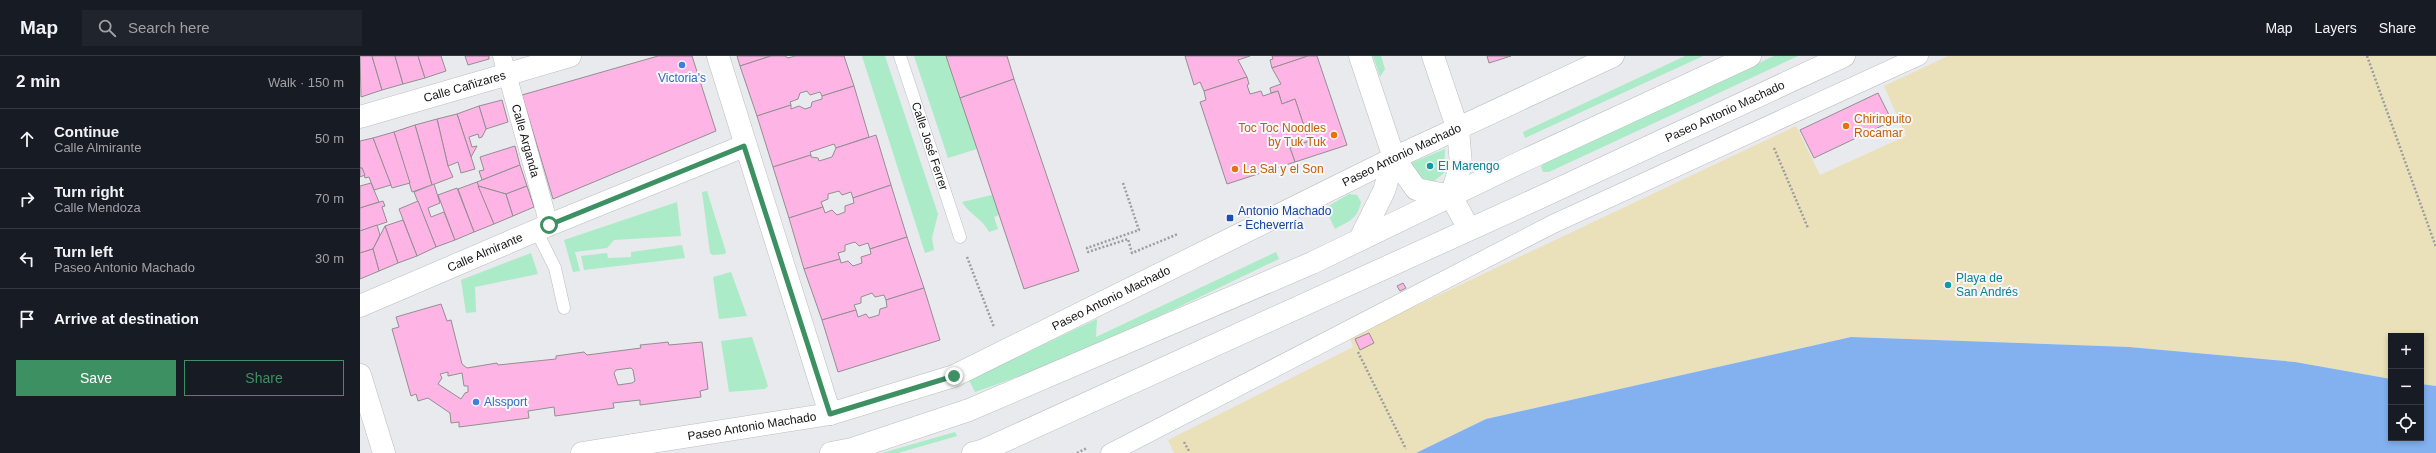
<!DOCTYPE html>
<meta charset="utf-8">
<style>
body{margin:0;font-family:Arial,sans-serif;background:#20242c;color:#f1f3f6}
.controls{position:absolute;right:12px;bottom:12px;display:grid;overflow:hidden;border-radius:0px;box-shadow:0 2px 6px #0003}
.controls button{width:36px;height:36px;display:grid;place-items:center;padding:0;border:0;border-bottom:1px solid #363941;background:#171b24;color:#f1f3f6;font:20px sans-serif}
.stop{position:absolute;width:12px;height:12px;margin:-9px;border:3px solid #3d9062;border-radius:50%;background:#fff}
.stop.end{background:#3d9062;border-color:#fff;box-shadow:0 1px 4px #0008}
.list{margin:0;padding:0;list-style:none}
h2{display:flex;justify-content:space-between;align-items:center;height:52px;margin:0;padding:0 16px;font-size:17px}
h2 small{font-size:13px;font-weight:400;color:#9ea1a6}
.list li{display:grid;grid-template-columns:26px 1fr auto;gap:12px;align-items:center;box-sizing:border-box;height:60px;padding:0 16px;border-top:1px solid #363941}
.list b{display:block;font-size:15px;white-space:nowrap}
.list p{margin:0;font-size:13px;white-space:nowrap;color:#9ea1a6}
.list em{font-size:13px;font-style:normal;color:#9ea1a6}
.actions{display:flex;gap:8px;padding:12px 16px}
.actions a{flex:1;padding:9px 0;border:1px solid #3d9062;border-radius:0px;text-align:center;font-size:14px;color:#3d9062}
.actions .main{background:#3d9062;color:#fff}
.icon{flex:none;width:22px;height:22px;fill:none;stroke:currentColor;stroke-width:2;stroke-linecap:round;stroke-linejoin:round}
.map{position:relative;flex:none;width:2076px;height:397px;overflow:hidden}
header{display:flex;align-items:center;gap:24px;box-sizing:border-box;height:56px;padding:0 20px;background:#171b24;border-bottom:1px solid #363941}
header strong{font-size:19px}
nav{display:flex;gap:22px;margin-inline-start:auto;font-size:14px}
.search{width:280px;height:36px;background:#20242c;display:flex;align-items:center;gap:10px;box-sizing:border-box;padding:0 14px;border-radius:0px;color:#9ea1a6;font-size:15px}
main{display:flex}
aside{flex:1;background:#171b24}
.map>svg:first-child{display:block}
.green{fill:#abebc7}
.sand{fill:#eae1bb}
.water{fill:#83b1f0}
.building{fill:#feb5e6;stroke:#928f91;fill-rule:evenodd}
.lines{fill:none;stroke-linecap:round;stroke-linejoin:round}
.service-casing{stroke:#bcbdc1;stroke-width:13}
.pedestrian-casing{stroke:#bcbdc1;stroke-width:19}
.minor-casing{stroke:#bcbdc1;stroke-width:23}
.tertiary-casing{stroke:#bcbdc1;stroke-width:23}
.primary-casing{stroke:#bcbdc1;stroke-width:23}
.path{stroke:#9b9d9f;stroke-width:2.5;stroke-dasharray:2 2;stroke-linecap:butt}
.service{stroke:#fff;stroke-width:12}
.pedestrian{stroke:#fff;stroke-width:18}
.minor{stroke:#fff;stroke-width:22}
.tertiary{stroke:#fff;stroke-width:22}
.primary{stroke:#fff;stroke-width:22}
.route{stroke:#3d9062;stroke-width:5}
.shop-dot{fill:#3f7fe0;stroke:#f6f7fb;stroke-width:1.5}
.food-dot{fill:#e8710a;stroke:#f6f7fb;stroke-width:1.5}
.culture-dot{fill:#0f9aa8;stroke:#f6f7fb;stroke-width:1.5}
.transit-dot{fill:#1a4fb4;stroke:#f6f7fb;stroke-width:1.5}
.labels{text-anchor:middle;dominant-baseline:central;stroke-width:4;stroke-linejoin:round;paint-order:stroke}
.shop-label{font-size:12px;fill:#366cbe;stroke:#f6f7fb}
.street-label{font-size:12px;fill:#141415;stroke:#f6f7fb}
.food-label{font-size:12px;fill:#c56008;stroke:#f6f7fb;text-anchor:start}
.culture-label{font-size:12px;fill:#0d838f;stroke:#f6f7fb;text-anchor:start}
.transit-label{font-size:12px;fill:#164399;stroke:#f6f7fb;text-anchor:start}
</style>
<header>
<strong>Map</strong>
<div class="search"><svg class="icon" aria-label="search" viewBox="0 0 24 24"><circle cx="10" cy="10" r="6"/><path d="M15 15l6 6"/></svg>Search here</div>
<nav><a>Map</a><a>Layers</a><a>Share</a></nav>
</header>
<main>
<aside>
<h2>2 min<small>Walk · 150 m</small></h2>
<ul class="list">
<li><svg class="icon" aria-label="ahead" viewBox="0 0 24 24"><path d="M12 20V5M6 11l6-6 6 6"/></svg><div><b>Continue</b><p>Calle Almirante</p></div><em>50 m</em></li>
<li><svg class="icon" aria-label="right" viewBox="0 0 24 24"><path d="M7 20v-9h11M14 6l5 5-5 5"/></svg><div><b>Turn right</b><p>Calle Mendoza</p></div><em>70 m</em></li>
<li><svg class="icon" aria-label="left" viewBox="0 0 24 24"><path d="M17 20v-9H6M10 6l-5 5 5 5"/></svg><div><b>Turn left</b><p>Paseo Antonio Machado</p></div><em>30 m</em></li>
<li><svg class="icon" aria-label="arrive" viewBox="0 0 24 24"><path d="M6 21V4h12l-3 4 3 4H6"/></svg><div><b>Arrive at destination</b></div></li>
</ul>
<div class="actions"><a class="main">Save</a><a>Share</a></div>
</aside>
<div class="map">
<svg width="2076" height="397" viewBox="0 0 2076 397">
<rect width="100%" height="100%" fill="#e8eaed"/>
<g class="green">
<path d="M502,0H525L578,158L572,182L574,194L565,197Z"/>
<path d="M554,0H586L617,93L588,102Z"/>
<path d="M1013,0H1021L1025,13L1020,21Z"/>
<path d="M1325,0H1343L1165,82L1163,76Z"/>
<path d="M1414,0H1438L1189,116H1183L1181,111L1184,107Z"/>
<path d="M1085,93L1084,117L1074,125L1063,124L1051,107Z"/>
<path d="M347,135L366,196L365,198L353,199L350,197L342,136Z"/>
<path d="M989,138L997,139L1001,146C997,164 989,165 975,173L965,152Z"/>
<path d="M632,139L639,159L634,161L638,173L629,176C623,163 609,158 602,146Z"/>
<path d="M317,146L321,180L254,184L247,192L215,196L220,215L213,216L204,184Z"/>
<path d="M322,189L325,202L224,214L221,200L247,197L248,202L271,201V196Z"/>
<path d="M916,196L919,203C819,251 720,300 615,336L609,324L737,263L736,281Z"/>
<path d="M171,197L178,218L115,231L116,256L106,257L101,224Z"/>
<path d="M371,216L387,260L359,263L353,221Z"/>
<path d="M392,281L408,330L405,333L369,336L361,285Z"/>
<path d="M595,376L597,380L538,397H522Z"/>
</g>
<path class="sand" d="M1588,0H2076V330L2061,328V280H2031V323L1935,306L1769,291L1491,281L1126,363L1056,397H814L808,384L993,291L990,281L1436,70L1460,119L1546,80L1524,30Z"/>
<path class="water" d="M1491,281L1769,291L1935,306L2031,323V382H2061V328L2076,330V397H1056L1126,363Z"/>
<g class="building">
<path d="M0,0H12L22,34L1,41Z"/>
<path d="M12,0H35L43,28L22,34Z"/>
<path d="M35,0H58L65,22L43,28Z"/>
<path d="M58,0H81L86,15L65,22Z"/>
<path d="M105,0H129V3L108,9Z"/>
<path d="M298,0H332L356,75L193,143L162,39Z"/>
<path d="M377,0H411L380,10Z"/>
<path d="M411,0H425L428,2L435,0H484L494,30L462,40L460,36L450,39L447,35L440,37L438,43L430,46L431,49L397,60L380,10Z"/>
<path d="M586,0H647L654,23L600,42Z"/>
<path d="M825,0H890L878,4L887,21L844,35L840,26L834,29Z"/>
<path d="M912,0H948L912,12L910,4L913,3Z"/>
<path d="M948,0H957L987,89L935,106L930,92L949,85L935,43L922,48L918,35L911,37L910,32L921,28L912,12Z"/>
<path d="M1127,0H1151L1129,7Z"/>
<path d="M887,21L889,28L887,29L890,38L901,35L903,40L918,35L922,48L935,43L949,85L930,92L935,106L867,128L840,46L846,44L844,35Z"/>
<path d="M654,23L719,215L664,233L600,42Z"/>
<path d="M494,30L509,81L476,92L474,88L450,96L451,99L413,111L397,60L431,49V53L439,50L445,53L451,51L452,46L462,43V40Z"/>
<path d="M1518,37L1532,65L1454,102L1440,74Z"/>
<path d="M142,44L148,66L126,73L119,50Z"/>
<path d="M119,50L126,73L122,81L119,82L118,78L109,81L112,91L117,90L111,101L97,58Z"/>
<path d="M97,58L115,113L101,117L98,106L88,110L77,63Z"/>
<path d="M77,63L88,110L93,121L72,129L55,69Z"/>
<path d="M55,69L72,129L52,136L34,76Z"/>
<path d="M34,76L50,127L32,132L13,82Z"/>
<path d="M516,79L531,129L493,142L491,136L482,139L479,135L468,138V143L461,146L463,151L429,162L413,111L451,99V101L458,102L459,105L472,101L476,92Z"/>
<path d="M13,82L31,129L14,134L9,121L5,122L2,112H0V85Z"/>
<path d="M155,90L160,109L122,124L119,115L124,114L120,101Z"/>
<path d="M160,109L167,130L146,138L118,130L117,126Z"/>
<path d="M0,112H2L5,119L0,121Z"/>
<path d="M117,126L134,168L114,176L98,133Z"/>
<path d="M11,127L19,146L0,152V130Z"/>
<path d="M74,128L80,147L68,152L71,161L84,156L95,184L76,191L54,136Z"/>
<path d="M531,129L547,181L510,193L508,187L499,190L495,186L485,189V195L478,197L480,203L444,213L429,162L463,151L465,157L472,154L477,159L485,156V150L494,147L493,142Z"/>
<path d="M118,130L146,138L153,160L134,168Z"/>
<path d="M167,130L174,151L153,160L146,138Z"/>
<path d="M97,132L114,176L95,184L78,139Z"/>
<path d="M23,145L25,150L22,151L27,166L0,175V152Z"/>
<path d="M58,145L76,191L57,200L39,153Z"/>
<path d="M43,164L57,200L38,207L25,170Z"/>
<path d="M17,169L20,179L13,193L0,197V175Z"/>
<path d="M25,170L38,207L19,215L13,193Z"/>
<path d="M547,181L564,232L526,244L524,239L515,241L512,237L501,241V247L494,249L496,254L462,264L444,213L480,203L481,207L488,205L493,210L502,207L501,201L511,198L510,193Z"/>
<path d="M13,193L19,215L0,223V197Z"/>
<path d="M1043,227L1046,232L1040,235L1037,230Z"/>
<path d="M564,232L580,284L478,316L462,264L496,254L498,261L506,258L509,262L519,259L520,253L527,251L526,244Z"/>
<path d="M81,248L87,265L91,264L102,308L107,312L137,307L138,309L196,303V300L224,296L227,299L281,292L280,289L300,287L308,286L309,289L342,286L348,333L340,335L341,341L280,349V344L253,347L254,352L195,360L194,351L168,355L169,362L99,371V366L91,367L90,357L68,342L58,345L56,338L51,340L32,273L39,271L36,261ZM271,312L273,314L275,325L272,327L258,329L254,317L256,314ZM88,316V320L102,317L104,330H108V336L105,337L101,343L78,328L82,322L80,318Z"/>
<path d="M1009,277L1014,287L1000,294L995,283Z"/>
</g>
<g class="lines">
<defs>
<g id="service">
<path id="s1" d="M540,0L600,181"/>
<path d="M176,174L195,212L204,252"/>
</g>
<g id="pedestrian">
<path id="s2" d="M142,0L189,169"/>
<path d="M750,397L1193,168L1559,0"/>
</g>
<g id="minor">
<path d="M358,0L470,358"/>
<path id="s3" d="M0,61L210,0"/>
<path id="s4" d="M0,250L189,169L384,90"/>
<path d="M0,319L24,397"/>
</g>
<g id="tertiary">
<path d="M1000,0L1034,102"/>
<path d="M1073,0L1098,74"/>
</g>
<g id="primary">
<path d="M1034,102L1056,133L1091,140"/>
<path d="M1091,140L1101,108L1098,74"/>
<path d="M1091,140L1109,173"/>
<path d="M1000,183L1024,135L1034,102"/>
<path id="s5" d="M222,397L470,358L594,320L1034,102L1253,0"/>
<path d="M471,397L492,393L609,354L952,207L1163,105L1390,0"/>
<path id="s6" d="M613,397L624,394L1181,141L1484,0"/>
</g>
</defs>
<use href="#service" class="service-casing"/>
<use href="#pedestrian" class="pedestrian-casing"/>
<use href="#minor" class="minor-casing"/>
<use href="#tertiary" class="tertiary-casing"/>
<use href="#primary" class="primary-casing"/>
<g class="path">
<path d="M2007,0L2076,191"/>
<path d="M1414,92L1448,172"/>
<path d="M763,127L779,174L727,192L728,196L768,183L772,197L818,178"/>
<path d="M607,201L634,271"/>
<path d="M998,296L1046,393"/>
<path d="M824,386L829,395"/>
<path d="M717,397L727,392"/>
</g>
<use href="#service" class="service"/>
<use href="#pedestrian" class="pedestrian"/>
<use href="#minor" class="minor"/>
<use href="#tertiary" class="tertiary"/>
<use href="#primary" class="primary"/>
</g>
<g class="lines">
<path class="route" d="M189,169L384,90L470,358L594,320"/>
</g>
<g class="shop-dot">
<circle cx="322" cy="9" r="4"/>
<circle cx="116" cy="346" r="4"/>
</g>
<g class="food-dot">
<circle cx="1486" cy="70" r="4"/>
<circle cx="974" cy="79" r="4"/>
<circle cx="875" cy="113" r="4"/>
</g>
<g class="culture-dot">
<circle cx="1070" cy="110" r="4"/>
<circle cx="1588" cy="229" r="4"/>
</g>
<rect class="transit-dot" x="866" y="158" width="8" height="8" rx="2"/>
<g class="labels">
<g class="shop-label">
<text x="322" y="22">Victoria's</text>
<text x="124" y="346" text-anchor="start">Alssport</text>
</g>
<g class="street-label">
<text stroke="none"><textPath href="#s3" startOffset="109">Calle Cañizares</textPath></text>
<text stroke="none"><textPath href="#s6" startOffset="826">Paseo Antonio Machado</textPath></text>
<text stroke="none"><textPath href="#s2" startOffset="88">Calle Arganda</textPath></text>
<text stroke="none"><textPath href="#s1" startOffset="95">Calle José Ferrer</textPath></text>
<text stroke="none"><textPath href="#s5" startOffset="880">Paseo Antonio Machado</textPath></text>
<text stroke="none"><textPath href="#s4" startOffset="136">Calle Almirante</textPath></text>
<text stroke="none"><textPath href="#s5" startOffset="556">Paseo Antonio Machado</textPath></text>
<text stroke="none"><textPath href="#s5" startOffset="172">Paseo Antonio Machado</textPath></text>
</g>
<g class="food-label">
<text x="1494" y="63">Chiringuito<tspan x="1494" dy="14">Rocamar</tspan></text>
<text x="966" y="72" text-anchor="end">Toc Toc Noodles<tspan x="966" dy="14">by Tuk Tuk</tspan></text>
<text x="883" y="113">La Sal y el Son</text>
</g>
<g class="culture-label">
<text x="1078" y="110">El Marengo</text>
<text x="1596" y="222">Playa de<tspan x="1596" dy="14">San Andrés</tspan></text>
</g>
<g class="transit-label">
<text x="878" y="155">Antonio Machado<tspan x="878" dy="14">- Echeverría</tspan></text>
</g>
</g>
</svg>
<div class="controls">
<button>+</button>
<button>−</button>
<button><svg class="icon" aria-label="locate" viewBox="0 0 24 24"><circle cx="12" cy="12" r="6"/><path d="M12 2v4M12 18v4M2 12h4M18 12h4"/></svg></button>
</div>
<div class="stop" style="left:189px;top:169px"></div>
<div class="stop end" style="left:594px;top:320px"></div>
</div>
</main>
